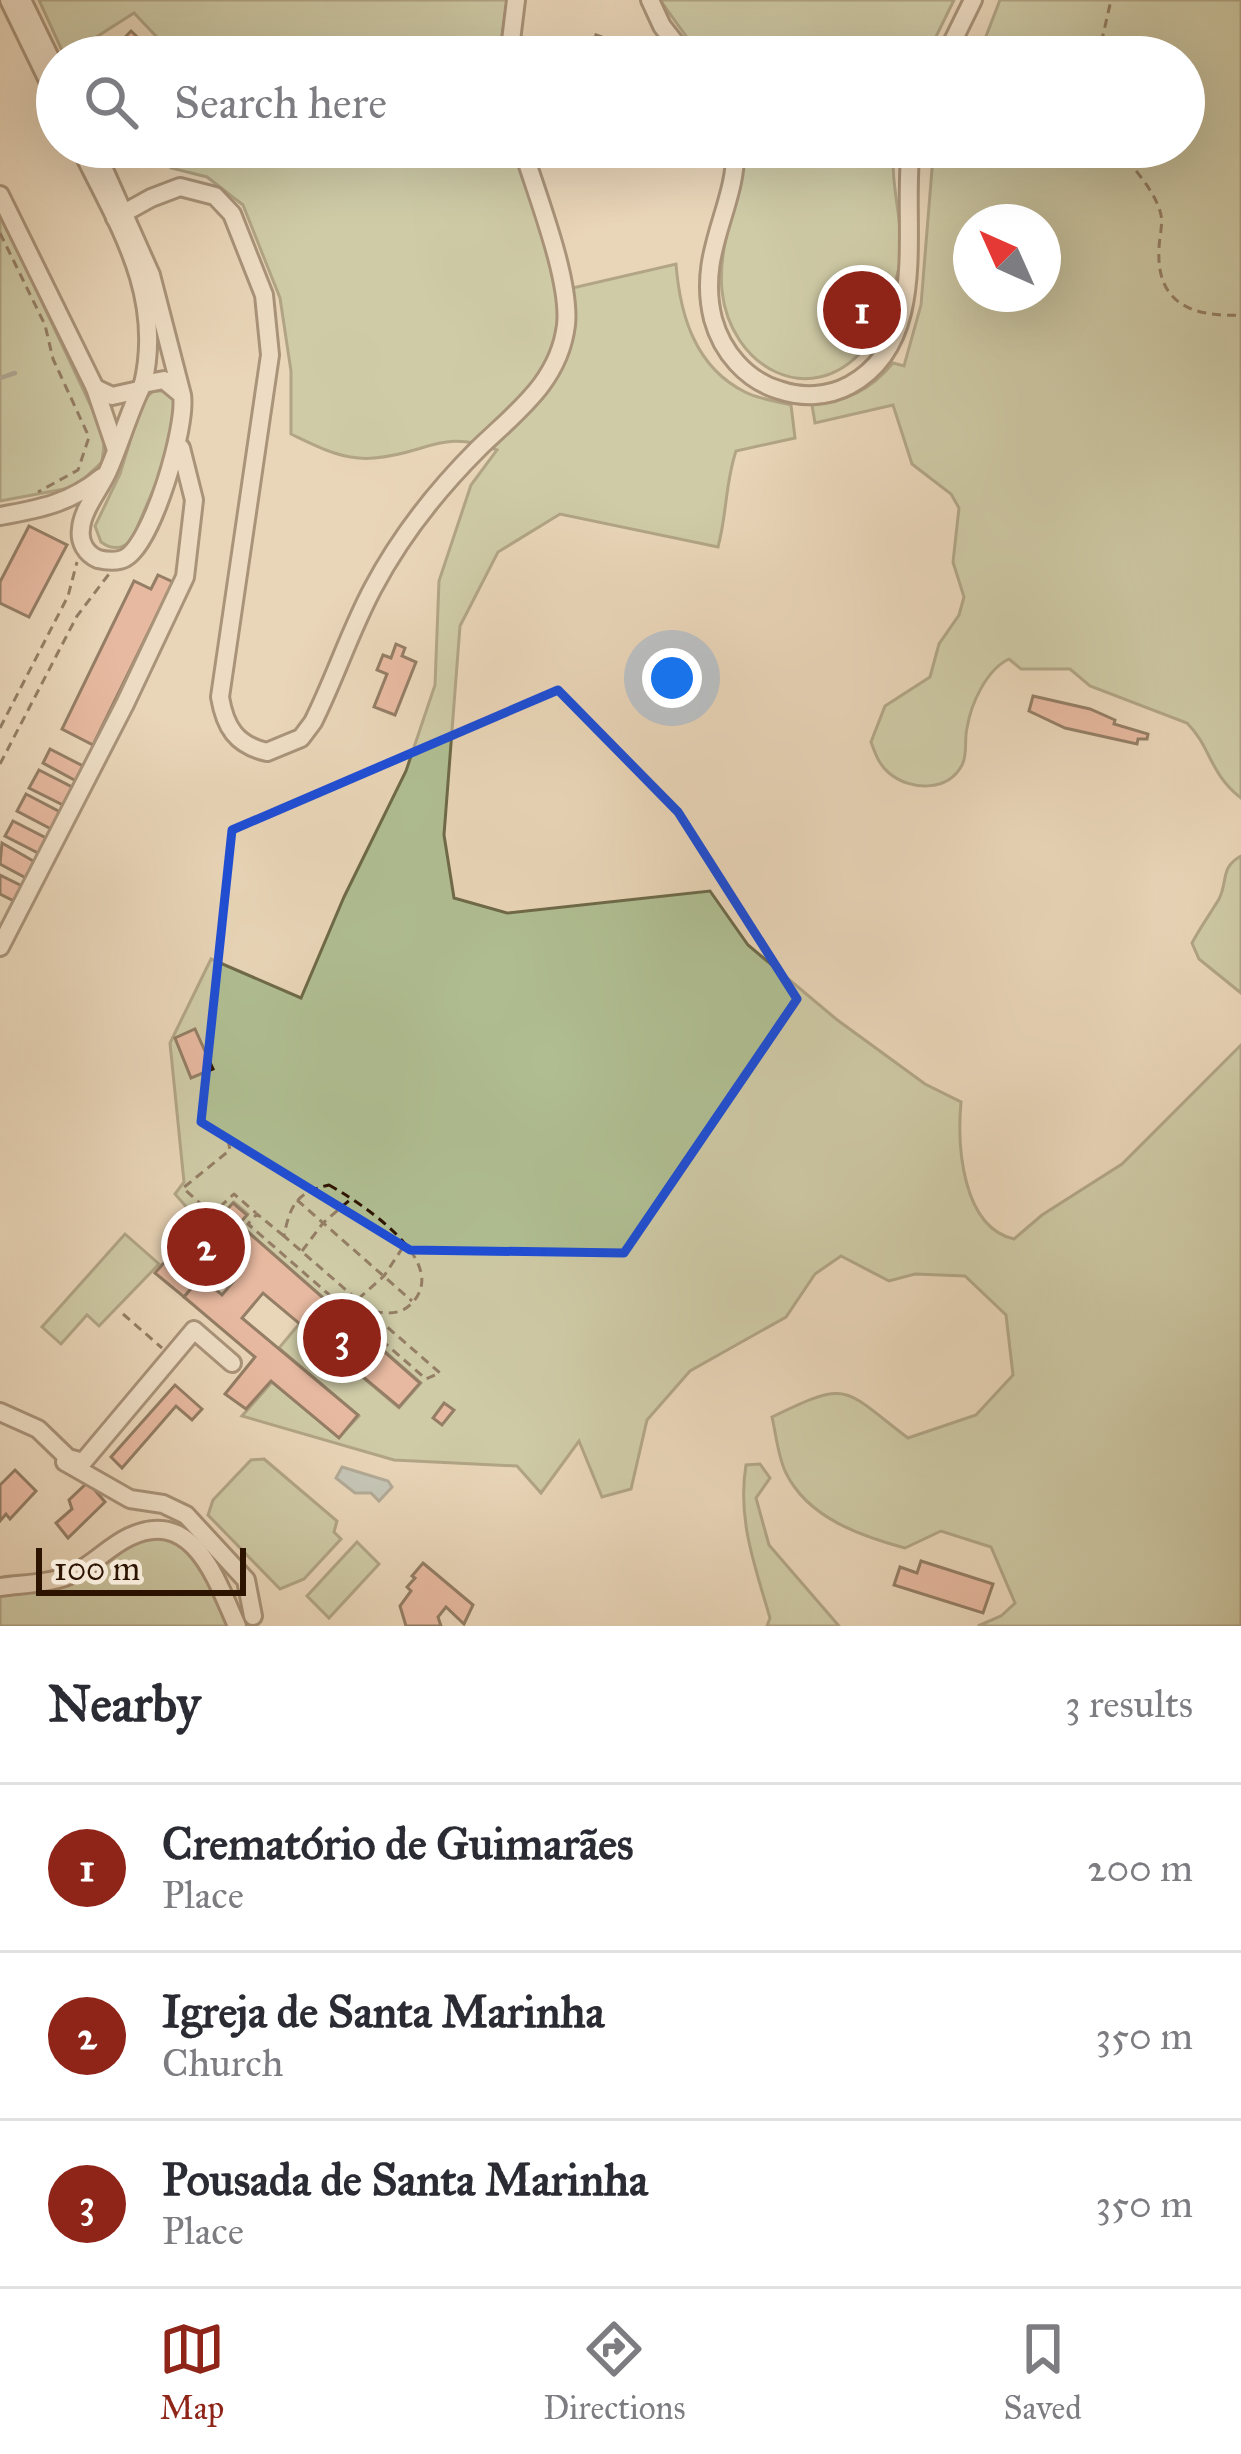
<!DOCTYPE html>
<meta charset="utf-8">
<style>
body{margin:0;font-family:"IM FELL Great Primer",serif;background:#f7f7f7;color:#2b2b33}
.compass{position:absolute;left:953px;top:204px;width:108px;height:108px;border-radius:50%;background:#fff;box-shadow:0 12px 48px #0002;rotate:315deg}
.scale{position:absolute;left:36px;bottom:30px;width:210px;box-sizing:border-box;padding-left:12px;border:6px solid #2d1400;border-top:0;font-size:33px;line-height:42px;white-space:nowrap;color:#2d1400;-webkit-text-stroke:9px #f1e4d1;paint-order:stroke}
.you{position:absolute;left:672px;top:678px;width:42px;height:42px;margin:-30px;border:9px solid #fff;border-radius:50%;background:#1a73e8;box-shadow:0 0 0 18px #1a73e833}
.badge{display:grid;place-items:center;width:78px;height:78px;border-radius:50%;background:#8f2418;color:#fff;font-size:39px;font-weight:700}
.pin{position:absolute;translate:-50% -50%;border:6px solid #fff;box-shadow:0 3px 12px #0006}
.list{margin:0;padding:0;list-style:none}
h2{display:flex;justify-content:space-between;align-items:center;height:156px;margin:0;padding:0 48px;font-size:51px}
h2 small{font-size:39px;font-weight:400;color:#7c7c81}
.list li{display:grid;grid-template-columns:78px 1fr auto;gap:36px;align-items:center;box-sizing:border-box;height:168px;padding:0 48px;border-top:3px solid #e1e1e2}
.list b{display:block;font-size:45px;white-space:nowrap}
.list p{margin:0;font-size:39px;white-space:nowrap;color:#7c7c81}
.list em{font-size:39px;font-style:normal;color:#7c7c81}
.icon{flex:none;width:66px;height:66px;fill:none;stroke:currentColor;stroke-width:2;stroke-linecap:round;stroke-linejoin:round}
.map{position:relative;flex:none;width:1241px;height:1626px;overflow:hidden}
.search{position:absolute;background:#fff;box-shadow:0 12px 48px #0002;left:36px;right:36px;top:36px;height:132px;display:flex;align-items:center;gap:30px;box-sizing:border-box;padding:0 42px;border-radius:66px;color:#7c7c81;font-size:45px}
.sheet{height:660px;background:#fff}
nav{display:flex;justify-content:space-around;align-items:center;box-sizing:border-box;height:168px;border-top:3px solid #e1e1e2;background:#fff;font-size:33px;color:#7c7c81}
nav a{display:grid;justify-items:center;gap:6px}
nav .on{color:#8f2418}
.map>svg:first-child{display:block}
.green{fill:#b0bf93;stroke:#6e6a4a;stroke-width:3;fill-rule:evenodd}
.water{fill:#9cb7b9;stroke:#70766f;stroke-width:3}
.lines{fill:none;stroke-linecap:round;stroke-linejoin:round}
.stream{stroke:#70766f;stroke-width:4.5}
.building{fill:#e49884;stroke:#2d1400;stroke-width:3}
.minor-casing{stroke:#5c442e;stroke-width:22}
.path{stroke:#2d1400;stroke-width:3;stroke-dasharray:9 6;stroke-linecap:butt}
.minor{stroke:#f1e4d1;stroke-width:16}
.marked{fill:none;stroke:#1d4ed8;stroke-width:9;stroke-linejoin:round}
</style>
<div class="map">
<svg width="1241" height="1626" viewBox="0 0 1241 1626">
<rect width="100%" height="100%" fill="#e9d6b8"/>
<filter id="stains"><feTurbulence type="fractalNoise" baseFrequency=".00167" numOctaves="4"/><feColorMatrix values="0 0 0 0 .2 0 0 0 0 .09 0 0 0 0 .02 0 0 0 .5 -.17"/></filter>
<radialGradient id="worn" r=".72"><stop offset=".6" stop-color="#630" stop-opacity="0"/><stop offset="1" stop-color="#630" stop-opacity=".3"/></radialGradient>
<g class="green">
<path d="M39,0H507L499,57H168L170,51L134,13L65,57Z"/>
<path d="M660,0H954L926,57H701Z"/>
<path d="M1000,0H1241V798C1209,773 1211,747 1187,723L1090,686L1070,669H1021L1009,659C986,670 971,704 967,728C964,740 968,754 962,765C948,792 910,791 889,773C879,765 875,753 871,742L885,706L930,677L939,644L959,615L964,597L953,562L959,508L951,494L912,464L893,405L815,423L812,405C845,402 871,390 893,363L904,366L921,305L933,157L938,147H1184V57H978ZM971,222H1043V294H971Z"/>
<path d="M175,147H514L564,290L676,264C680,315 695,367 745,392C758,399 776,401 791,405L795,438L736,451C725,484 727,514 718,547L560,514L498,552L460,626L444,835L454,898L507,913L710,891L748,945L836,1019L925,1084L961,1102C957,1146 962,1227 1014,1239L1042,1215L1122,1164L1241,1045V1626H978L1001,1616L1015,1603L991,1547L941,1531L905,1548C861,1536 808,1518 786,1473C778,1457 776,1434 772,1417C850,1379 842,1388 908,1438L976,1415L1013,1375L1006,1315L965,1276L915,1274L889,1281L841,1256L815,1274L786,1317L690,1371L647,1420L631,1489L602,1497L579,1441L541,1493L517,1466L394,1460L242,1416L272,1382L339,1437L359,1416L279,1348L299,1324L399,1408L421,1383L239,1224L248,1214L234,1202L201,1236L192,1230L197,1219L175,1194L184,1182L170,1043L211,959L301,998L344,897L406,771L435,685L439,581L471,485L497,450C441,428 427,454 374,458C344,461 318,447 291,434V371L280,298L243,205L207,177L171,168Z"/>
<path d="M744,147H894C890,181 901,214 901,247C901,272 889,304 880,327C876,336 870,342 864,349C809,412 730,366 722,291C717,240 743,196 744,147Z"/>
<path d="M0,213L105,436L102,462L75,487L0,501Z"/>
<path d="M153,391H165L175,398L169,453L133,537C125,549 113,551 101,542L95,526L120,474L142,402Z"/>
<path d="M1241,856V993L1199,959L1192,943C1200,928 1210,914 1219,899C1228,882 1220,867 1241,856Z"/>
<path d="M125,1234L159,1264L99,1326L87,1315L61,1344L42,1327Z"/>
<path d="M264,1459L337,1521L334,1532L341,1539L304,1579L280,1589L208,1515L213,1500L251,1460Z"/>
<path d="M760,1464L770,1478L756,1498L769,1545L839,1626H767L770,1618C755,1566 737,1519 746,1465Z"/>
<path d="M163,1537C204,1546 215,1591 230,1626H0V1594L139,1539Z"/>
<path d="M357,1542L379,1564L329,1618L307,1596Z"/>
</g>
<path class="water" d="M342,1467L388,1481L392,1487L379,1501L371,1493H355L336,1478Z"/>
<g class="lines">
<path class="stream" d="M0,378L15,373"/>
</g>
<g class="building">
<path d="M131,31L152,51L146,57H106Z"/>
<path d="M596,35L610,40L603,57H588Z"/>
<path d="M864,294L872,304L876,300L882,307L857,329L842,313Z"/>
<path d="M29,526L67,545L29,617L0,603V582Z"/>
<path d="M158,575L173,582L93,745L62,729L134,581L151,589Z"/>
<path d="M396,644L405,648L402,656L416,662L395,715L374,707L387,674L377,670L383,655L391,658Z"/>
<path d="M1033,696L1090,709L1115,720L1114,724L1148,734L1147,739H1138L1137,744L1065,728L1029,711Z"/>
<path d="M50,749L85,767L78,782L43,763Z"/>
<path d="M39,770L74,788L65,806L29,788Z"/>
<path d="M26,794L62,813L53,830L17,811Z"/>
<path d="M13,821L48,839L40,854L5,836Z"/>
<path d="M2,843L35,862L26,878L0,864Z"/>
<path d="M0,875L24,887L16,902L0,894Z"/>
<path d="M195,1029L213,1069L191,1078L175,1038Z"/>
<path d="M233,1203L247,1215L238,1225L247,1232L222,1260L218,1256L184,1297L155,1273L192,1231L201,1238Z"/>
<path d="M248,1232L420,1383L399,1407L263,1293L242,1318L358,1415L339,1438L271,1381L246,1409L225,1394L255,1357L184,1297L201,1277L222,1295L238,1276L223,1262Z"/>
<path d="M175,1385L202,1409L192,1420L176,1406L122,1468L111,1457Z"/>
<path d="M444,1403L454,1410L442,1425L433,1418Z"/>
<path d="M15,1470L36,1491L10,1519L6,1514L0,1521V1485Z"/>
<path d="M88,1482L105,1502L68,1538L56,1523L72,1509L69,1500Z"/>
<path d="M921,1561L993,1584L983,1613L894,1585L900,1567L917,1573Z"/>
<path d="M423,1563L473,1605L464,1624L446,1607L438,1617L441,1626H406L400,1606L411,1591L407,1587L415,1578L412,1576Z"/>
</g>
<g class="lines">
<defs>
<g id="minor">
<path d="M9,0L57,99"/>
<path d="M22,0L57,72"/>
<path d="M650,0L662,26L686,57"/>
<path d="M509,57L516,0"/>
<path d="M945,57L973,0"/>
<path d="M80,147C118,225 164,294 143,384"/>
<path d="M94,147L151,275L182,395C187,425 153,543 125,558C118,562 106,561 98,559C86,554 79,542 81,529C82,510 100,489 108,471C121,442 129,411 143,384L164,380L182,395"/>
<path d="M735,147C738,206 696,251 713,319C722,352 746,380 779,390C802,398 828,397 850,385C932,340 901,223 911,147"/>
<path d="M0,195L95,388L116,450"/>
<path d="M115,218L151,198L180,187L215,196L232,214L264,295L270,355L220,697C225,727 236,745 267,752L301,738L313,722C335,678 350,631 373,588C400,537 437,490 478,449C516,412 559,382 566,325C571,280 536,193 522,147"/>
<path d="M95,388L112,396L139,390"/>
<path d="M0,516C40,509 70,503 102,477"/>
<path d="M0,947L125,704L185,577L194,500L181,448"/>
<path d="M0,1412L38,1429L68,1458L83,1462L194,1330L232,1363"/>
<path d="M65,1462L130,1499L163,1504L186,1515L246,1580L253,1616"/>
<path d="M0,1587C21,1584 46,1584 65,1577C91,1568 106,1548 129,1537C194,1506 217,1582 237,1626"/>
</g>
</defs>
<use href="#minor" class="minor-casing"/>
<g class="path">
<path d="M1098,57L1111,0"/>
<path d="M1118,147C1131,166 1153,188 1160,211C1164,223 1159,237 1159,249C1156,305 1194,317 1241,315"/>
<path d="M0,233L45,325L53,359L89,437L78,470L38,492"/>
<path d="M0,728L68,596L77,562"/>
<path d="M0,764L77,616L109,574"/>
<path d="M228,1140L230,1150L183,1188L212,1214L234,1194L256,1213"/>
<path d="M329,1185C361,1203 450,1261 413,1302C401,1316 385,1314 369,1310L284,1236C290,1205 297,1192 329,1185Z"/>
<path d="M297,1200L412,1301"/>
<path d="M284,1236L257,1214L248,1224L426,1379L440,1373L370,1312"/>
<path d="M302,1251L323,1223L352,1198"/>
<path d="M358,1299L384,1276L405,1244"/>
<path d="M123,1314L162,1348"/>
</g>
<use href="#minor" class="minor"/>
</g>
<path d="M0 0H1241V1626H0ZM558,690L678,812L797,999L624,1253L410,1250L201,1122L232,830Z" fill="#e9d6b8" fill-opacity=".55" fill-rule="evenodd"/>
<path class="marked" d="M558,690L678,812L797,999L624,1253L410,1250L201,1122L232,830Z"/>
<rect width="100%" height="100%" filter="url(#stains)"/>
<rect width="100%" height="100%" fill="url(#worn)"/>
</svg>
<svg class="compass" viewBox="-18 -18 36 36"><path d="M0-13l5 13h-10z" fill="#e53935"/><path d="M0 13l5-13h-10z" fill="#7c7c81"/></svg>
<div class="scale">100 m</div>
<div class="you"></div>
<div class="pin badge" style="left:862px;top:310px">1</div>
<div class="pin badge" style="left:206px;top:1247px">2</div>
<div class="pin badge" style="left:342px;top:1338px">3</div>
<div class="search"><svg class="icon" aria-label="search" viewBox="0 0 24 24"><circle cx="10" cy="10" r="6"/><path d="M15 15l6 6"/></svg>Search here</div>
</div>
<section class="sheet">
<h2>Nearby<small>3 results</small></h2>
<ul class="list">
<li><span class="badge">1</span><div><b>Crematório de Guimarães</b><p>Place</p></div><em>200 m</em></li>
<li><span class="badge">2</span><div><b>Igreja de Santa Marinha</b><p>Church</p></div><em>350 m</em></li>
<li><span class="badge">3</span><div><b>Pousada de Santa Marinha</b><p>Place</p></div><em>350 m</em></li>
</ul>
</section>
<nav>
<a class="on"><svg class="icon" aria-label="map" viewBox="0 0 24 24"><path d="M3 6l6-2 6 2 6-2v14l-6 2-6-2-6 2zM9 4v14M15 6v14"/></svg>Map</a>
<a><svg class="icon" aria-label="directions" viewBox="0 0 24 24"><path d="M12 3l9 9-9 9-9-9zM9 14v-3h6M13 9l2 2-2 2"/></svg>Directions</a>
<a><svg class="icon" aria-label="saved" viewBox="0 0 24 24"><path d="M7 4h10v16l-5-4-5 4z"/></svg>Saved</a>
</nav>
